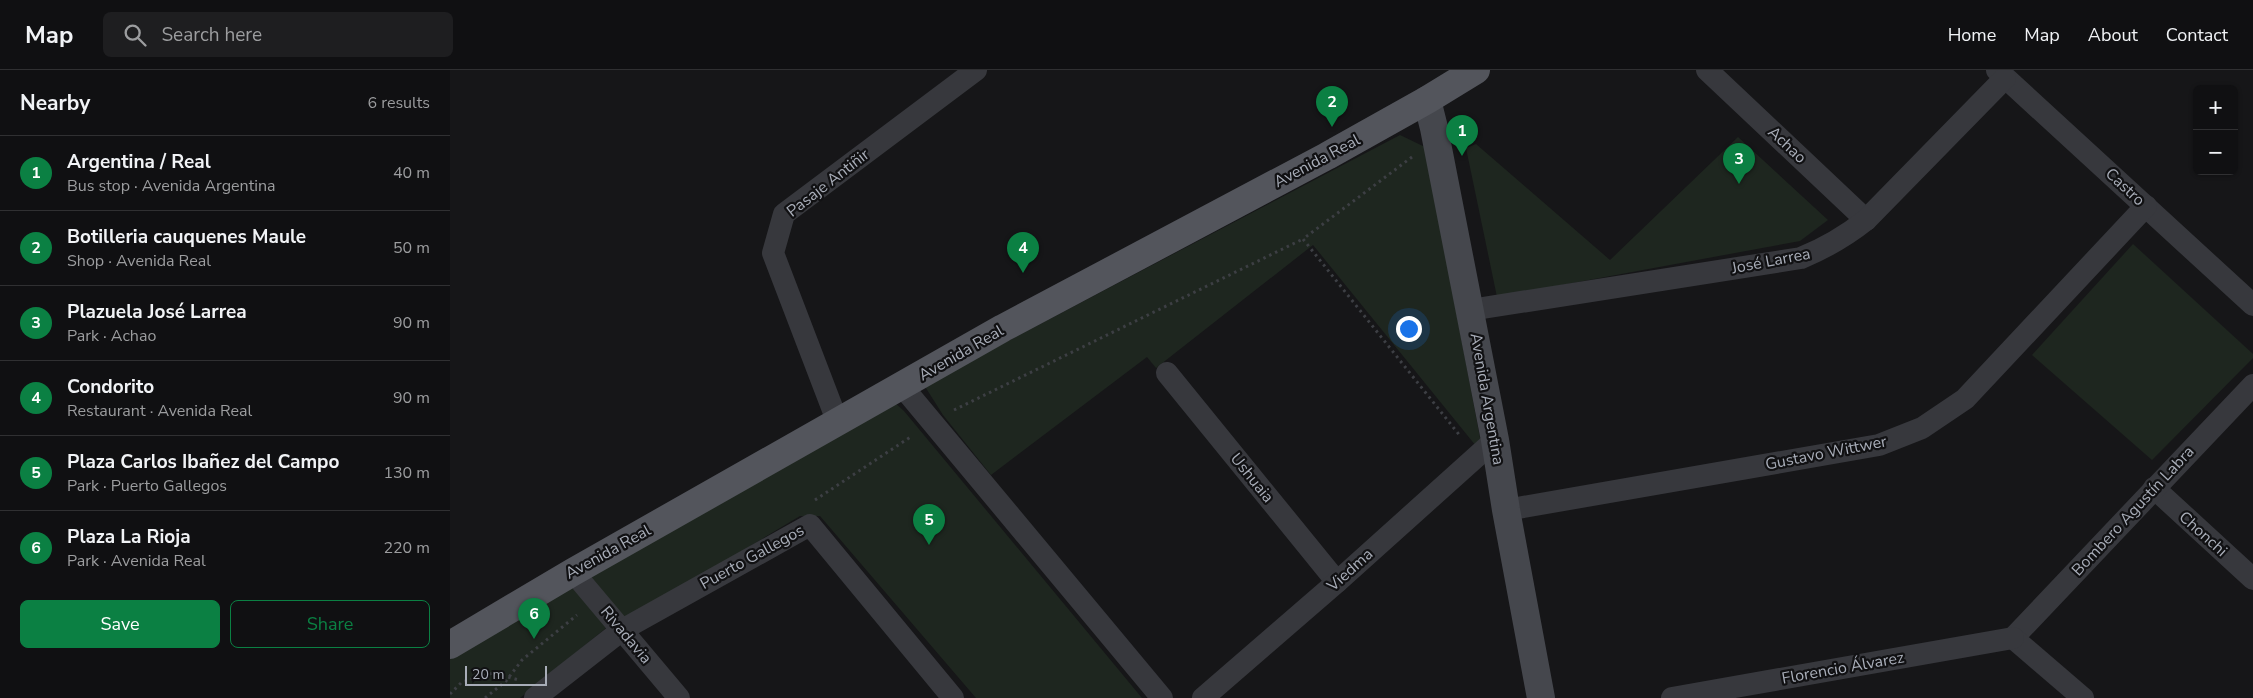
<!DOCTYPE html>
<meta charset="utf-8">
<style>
body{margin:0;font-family:"Nunito Sans",sans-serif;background:#1e1e20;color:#f1f3f6}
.controls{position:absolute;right:15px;top:15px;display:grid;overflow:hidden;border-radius:8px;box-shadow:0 1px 4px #0004}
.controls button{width:45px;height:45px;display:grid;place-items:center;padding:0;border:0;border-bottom:1px solid #303032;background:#101012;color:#f1f3f6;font:25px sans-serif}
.scale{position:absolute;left:15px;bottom:12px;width:82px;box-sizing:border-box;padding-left:5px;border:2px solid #a8adb8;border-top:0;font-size:14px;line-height:18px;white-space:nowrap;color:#a8adb8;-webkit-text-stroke:4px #111113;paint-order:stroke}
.you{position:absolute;left:958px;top:258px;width:18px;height:18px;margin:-12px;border:4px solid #fff;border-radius:50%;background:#1a73e8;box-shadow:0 0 0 8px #1a73e833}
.badge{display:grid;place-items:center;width:32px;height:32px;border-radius:50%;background:#0b8043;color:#fff;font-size:16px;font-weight:700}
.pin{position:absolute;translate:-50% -41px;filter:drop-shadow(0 1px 2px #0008)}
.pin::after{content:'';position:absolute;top:26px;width:18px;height:15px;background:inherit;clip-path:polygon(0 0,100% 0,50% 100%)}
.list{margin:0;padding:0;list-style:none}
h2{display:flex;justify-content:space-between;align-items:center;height:65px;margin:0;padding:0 20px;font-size:21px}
h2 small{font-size:16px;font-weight:400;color:#9c9d9f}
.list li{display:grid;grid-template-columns:32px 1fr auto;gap:15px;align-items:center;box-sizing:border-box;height:75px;padding:0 20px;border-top:1px solid #303032}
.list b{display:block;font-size:19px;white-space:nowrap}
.list p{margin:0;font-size:16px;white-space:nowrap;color:#9c9d9f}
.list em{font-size:16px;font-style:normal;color:#9c9d9f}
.actions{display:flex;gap:10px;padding:15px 20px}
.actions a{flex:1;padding:11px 0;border:1px solid #0b8043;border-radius:8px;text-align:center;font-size:18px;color:#0b8043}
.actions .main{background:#0b8043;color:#fff}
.icon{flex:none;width:28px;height:28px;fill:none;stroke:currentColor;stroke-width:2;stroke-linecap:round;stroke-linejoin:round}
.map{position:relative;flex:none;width:1803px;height:628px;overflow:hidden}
header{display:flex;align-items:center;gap:30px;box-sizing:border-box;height:70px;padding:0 25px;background:#101012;border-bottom:1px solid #303032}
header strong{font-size:24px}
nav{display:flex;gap:28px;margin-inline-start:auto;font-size:18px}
.search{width:350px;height:45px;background:#1e1e20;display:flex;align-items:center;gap:12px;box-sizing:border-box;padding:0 18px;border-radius:8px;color:#9c9d9f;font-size:19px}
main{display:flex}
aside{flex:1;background:#101012}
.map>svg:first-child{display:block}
.green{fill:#1e261f}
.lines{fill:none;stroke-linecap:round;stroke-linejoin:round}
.path{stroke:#3d3f44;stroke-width:3;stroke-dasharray:2.5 4;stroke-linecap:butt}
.street{stroke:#37383d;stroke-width:22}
.secondary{stroke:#45474d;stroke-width:28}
.primary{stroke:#53555c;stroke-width:28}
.labels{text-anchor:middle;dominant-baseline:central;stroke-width:4.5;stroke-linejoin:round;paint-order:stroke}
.street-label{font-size:16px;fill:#a8adb8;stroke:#111113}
</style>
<header>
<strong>Map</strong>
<div class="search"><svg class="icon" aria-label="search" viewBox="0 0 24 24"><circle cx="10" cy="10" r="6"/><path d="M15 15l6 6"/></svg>Search here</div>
<nav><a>Home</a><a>Map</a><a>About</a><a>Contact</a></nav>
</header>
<main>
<aside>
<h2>Nearby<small>6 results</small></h2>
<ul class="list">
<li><span class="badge">1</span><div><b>Argentina / Real</b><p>Bus stop · Avenida Argentina</p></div><em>40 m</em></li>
<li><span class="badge">2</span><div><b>Botilleria cauquenes Maule</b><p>Shop · Avenida Real</p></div><em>50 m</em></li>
<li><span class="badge">3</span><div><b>Plazuela José Larrea</b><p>Park · Achao</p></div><em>90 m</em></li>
<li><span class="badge">4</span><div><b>Condorito</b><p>Restaurant · Avenida Real</p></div><em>90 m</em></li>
<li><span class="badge">5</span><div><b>Plaza Carlos Ibañez del Campo</b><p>Park · Puerto Gallegos</p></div><em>130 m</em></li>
<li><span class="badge">6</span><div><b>Plaza La Rioja</b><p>Park · Avenida Real</p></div><em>220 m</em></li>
</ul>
<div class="actions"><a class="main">Save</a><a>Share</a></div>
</aside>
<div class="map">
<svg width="1803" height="628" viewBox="0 0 1803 628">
<rect width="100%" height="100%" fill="#161618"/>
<g class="green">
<path d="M950,65L975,77L1031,373L1026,376L863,175L706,298L697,287L541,405L493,345L474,315Z"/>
<path d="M1288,67L1378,150L1350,171L1047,227L1016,78L1026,74L1160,190Z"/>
<path d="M1683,174L1803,284V288L1702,390L1582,285Z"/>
<path d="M443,331L454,341L692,628H526L370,446H350L177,550L135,503Z"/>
<path d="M118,514L161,554L70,628H0V583Z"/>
</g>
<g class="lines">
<g class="path">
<path d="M962,87L853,169L1011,367"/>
<path d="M504,340L853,169"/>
<path d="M365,430L462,366"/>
<path d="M0,624L12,612L43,603L69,610"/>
<path d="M35,628L56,611L72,590L127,545"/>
</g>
<g class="street">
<path d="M1257,0L1416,150"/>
<path d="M1547,0L1803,235"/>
<path d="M1020,240L1351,188C1375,178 1396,166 1416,150L1555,8"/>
<path d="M717,303L887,512"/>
<path d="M452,316L712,628"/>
<path d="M388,353L323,183L334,144L526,0"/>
<path d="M1704,418L1803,509"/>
<path d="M1056,440L1429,375L1472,358L1515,329L1696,136"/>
<path d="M123,502L229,628"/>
<path d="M1563,568L1803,315"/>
<path d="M1563,568L1633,628"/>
<path d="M85,628L172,560L360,455L503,628"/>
<path d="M753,628L887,512L1045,370"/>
<path d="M1222,628L1563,568"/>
</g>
<path class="secondary" d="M977,30L984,58L1045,370L1056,440L1091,628"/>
<path class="primary" d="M0,575L123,502L553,258L877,86L977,30L1026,0"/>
</g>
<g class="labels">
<g class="street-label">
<text transform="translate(1337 75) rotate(43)">Achao</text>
<text transform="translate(867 91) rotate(-28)">Avenida Real</text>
<text transform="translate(378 113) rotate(-38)">Pasaje Antiñir</text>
<text transform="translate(1675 117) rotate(43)">Castro</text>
<text transform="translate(1321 191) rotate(-11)">José Larrea</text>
<text transform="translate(511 283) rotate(-30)">Avenida Real</text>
<text transform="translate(1037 329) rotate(80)">Avenida Argentina</text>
<text transform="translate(1376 383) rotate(-11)">Gustavo Wittwer</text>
<text transform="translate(802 408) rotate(51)">Ushuaia</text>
<text transform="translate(1683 441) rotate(-47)">Bombero Agustín Labra</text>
<text transform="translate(1753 464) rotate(42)">Chonchi</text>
<text transform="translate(158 482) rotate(-29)">Avenida Real</text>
<text transform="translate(302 487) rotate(-29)">Puerto Gallegos</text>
<text transform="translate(900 500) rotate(-42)">Viedma</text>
<text transform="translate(176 565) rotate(50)">Rivadavia</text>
<text transform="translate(1393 598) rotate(-10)">Florencio Álvarez</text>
</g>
</g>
</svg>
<div class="controls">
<button>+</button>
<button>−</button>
</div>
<div class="scale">20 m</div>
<div class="you"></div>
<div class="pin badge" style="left:1012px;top:86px">1</div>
<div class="pin badge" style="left:882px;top:57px">2</div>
<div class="pin badge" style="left:1289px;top:114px">3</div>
<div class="pin badge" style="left:573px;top:203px">4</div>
<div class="pin badge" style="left:479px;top:475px">5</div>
<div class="pin badge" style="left:84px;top:569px">6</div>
</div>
</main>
